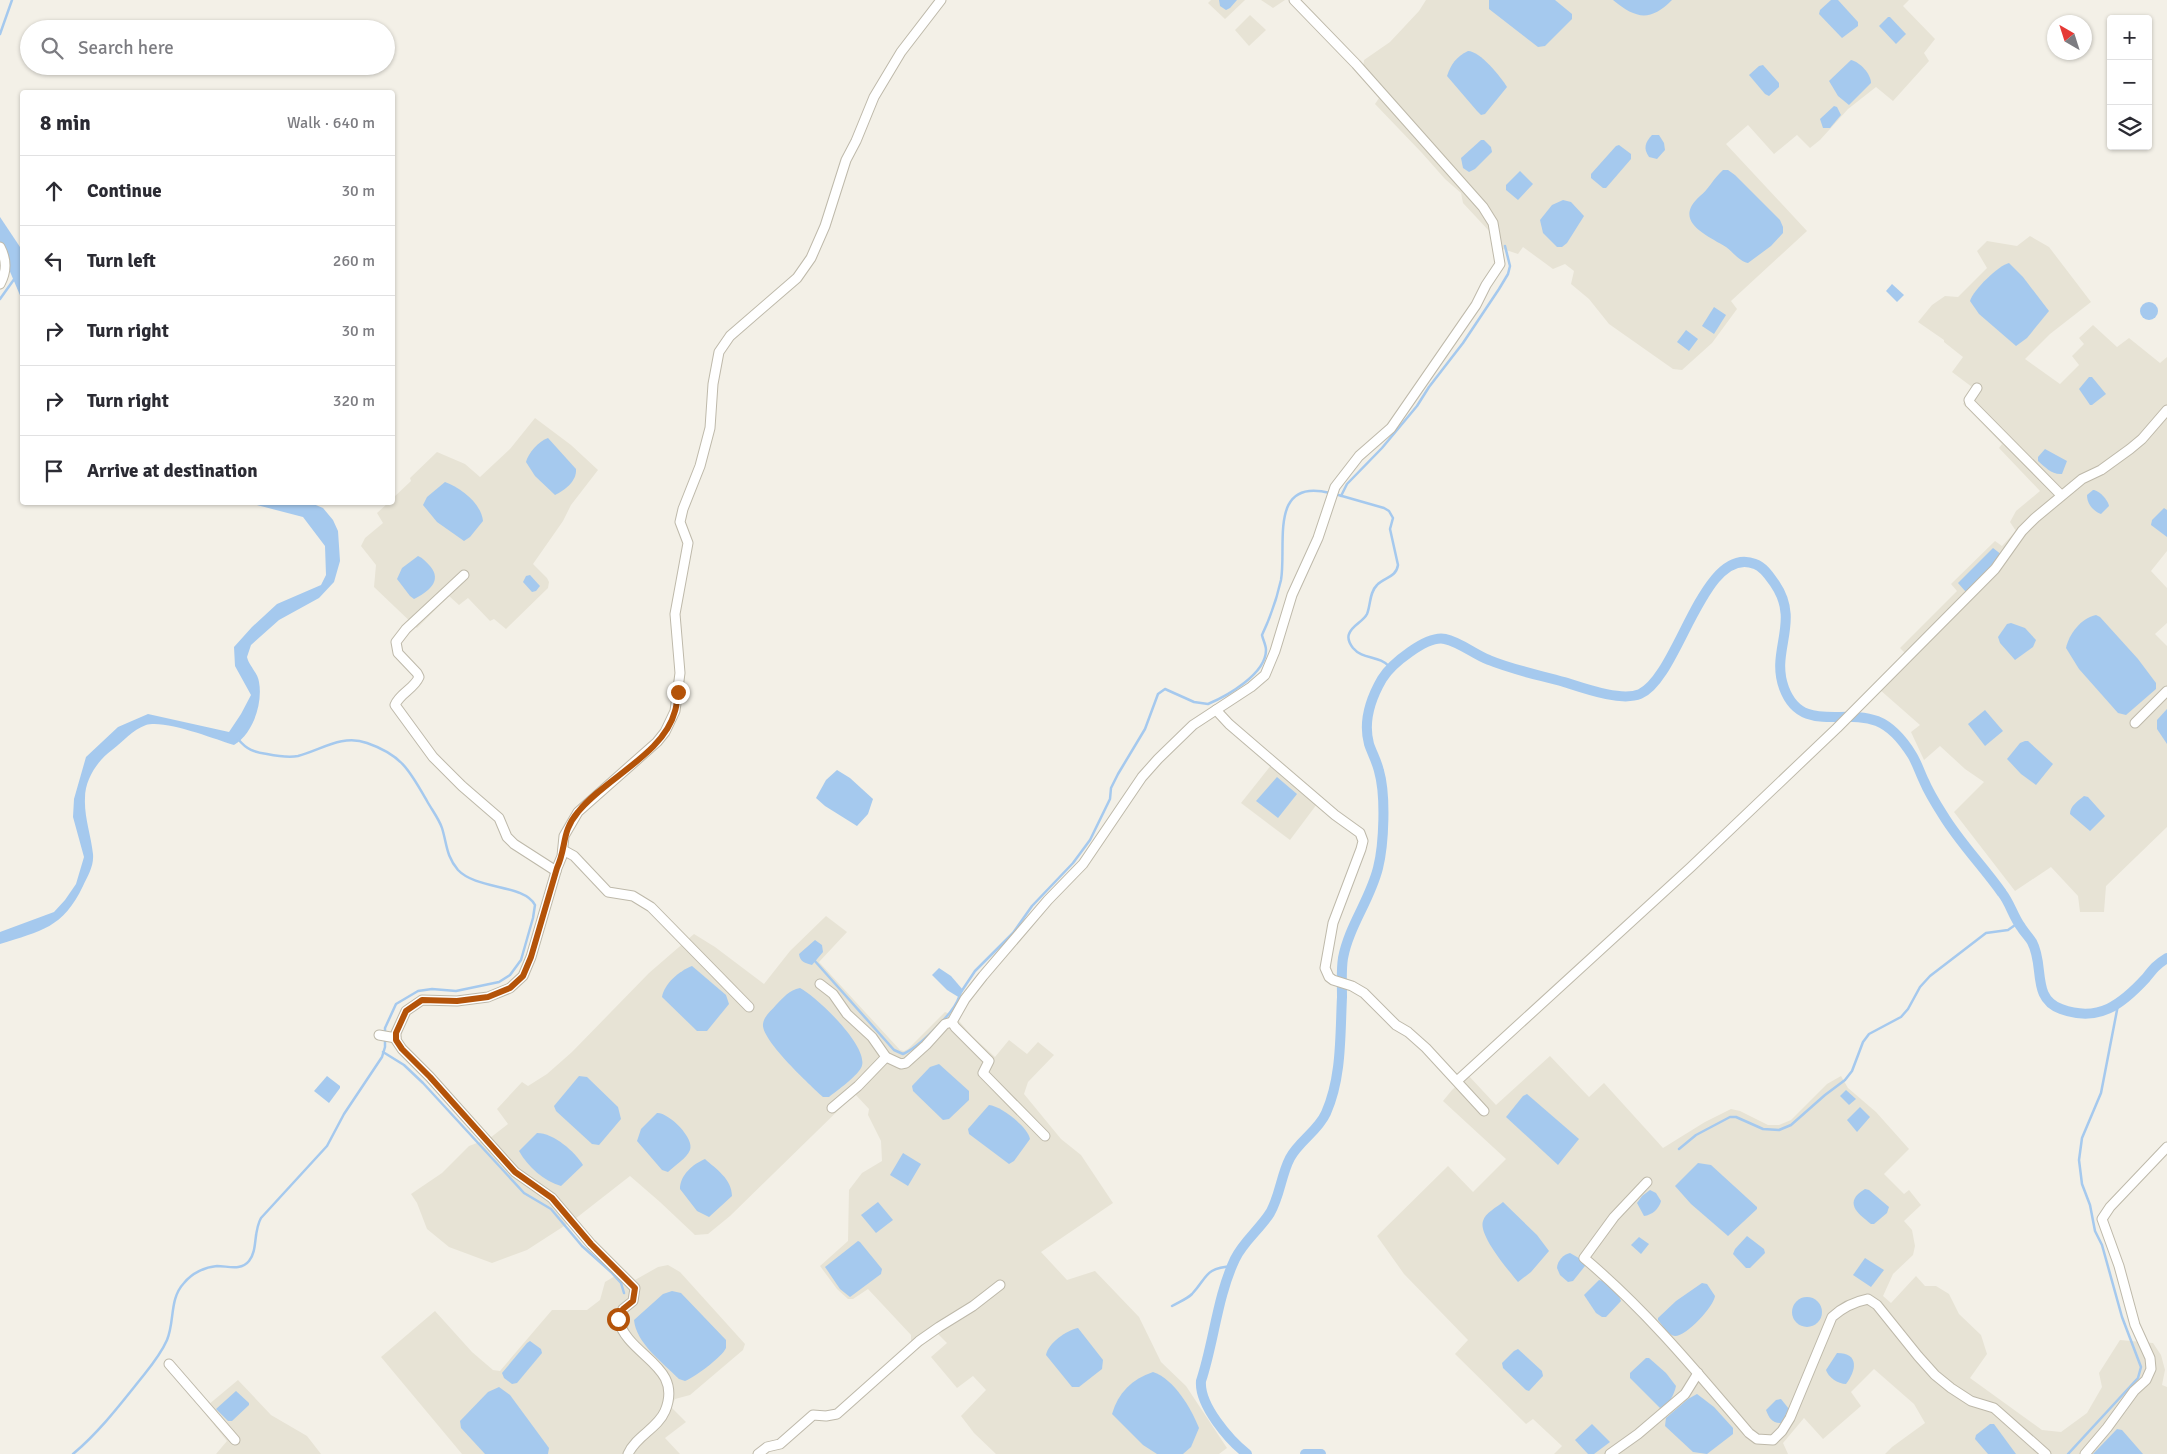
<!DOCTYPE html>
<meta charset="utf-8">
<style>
body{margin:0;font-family:Signika,sans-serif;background:#f7f7f7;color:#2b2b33}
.controls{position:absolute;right:15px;top:15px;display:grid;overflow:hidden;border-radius:5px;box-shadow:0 1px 4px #0004}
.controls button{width:45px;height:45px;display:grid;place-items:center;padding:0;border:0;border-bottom:1px solid #e1e1e2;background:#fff;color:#2b2b33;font:25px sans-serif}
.compass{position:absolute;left:2047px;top:15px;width:45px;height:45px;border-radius:50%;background:#fff;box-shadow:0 1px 4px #0004;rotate:321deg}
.stop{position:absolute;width:15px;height:15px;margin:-11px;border:4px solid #b45309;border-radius:50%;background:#fff}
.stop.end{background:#b45309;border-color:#fff;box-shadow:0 1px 5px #0008}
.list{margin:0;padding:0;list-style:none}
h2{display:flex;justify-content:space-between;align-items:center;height:65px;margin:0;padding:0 20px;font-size:21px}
h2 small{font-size:16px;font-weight:400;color:#7c7c81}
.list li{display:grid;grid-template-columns:32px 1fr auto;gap:15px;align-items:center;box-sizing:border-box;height:70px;padding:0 20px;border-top:1px solid #e1e1e2}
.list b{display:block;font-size:19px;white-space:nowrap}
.list em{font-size:16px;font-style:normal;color:#7c7c81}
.icon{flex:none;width:28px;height:28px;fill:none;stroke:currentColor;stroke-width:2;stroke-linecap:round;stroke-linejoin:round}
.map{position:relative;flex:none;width:2167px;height:1454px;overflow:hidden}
.search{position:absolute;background:#fff;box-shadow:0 1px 4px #0004;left:20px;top:20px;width:375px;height:55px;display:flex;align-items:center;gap:12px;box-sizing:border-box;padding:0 18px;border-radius:28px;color:#7c7c81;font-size:19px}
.panel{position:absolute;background:#fff;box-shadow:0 1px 4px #0004;left:20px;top:90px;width:375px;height:415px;border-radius:5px}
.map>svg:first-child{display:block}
.residential{fill:#e7e3d5}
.water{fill:#a5c9ee}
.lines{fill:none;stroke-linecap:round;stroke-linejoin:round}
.stream{stroke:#a5c9ee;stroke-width:2.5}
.canal{stroke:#a5c9ee;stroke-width:10}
.minor-casing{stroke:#beb9aa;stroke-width:11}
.minor{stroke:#fff;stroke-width:9}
.route{stroke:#b45309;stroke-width:6}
</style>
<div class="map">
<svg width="2167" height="1454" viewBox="0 0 2167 1454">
<rect width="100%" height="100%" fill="#f3f0e7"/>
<g class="residential">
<path d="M1211,0H1245L1225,19L1208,3Z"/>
<path d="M1261,0H1285L1273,8Z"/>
<path d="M1426,0H1909L1903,6L1935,39L1924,53L1929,61L1893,101L1876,87L1848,109L1820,140L1810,148L1797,135L1774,154L1748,125L1726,144L1807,231L1731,301L1737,309L1712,343L1682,370L1673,369L1609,324L1589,299L1571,284L1574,271L1565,264L1553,269L1523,247L1518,254L1494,246L1490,232L1463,203L1461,193L1445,179L1422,153L1375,104L1379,98L1362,78L1364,60L1390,42L1419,11Z"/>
<path d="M1250,15L1266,30L1249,46L1235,30Z"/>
<path d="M2030,236L2049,247L2091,302L2050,334L2025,359L2060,384L2079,365L2072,356L2084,344L2079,338L2093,325L2117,347L2129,338L2160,363L2167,357V551L2151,571L2167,588V623L2155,634L2167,646V827L2106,886L2104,912H2080L2078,896L2051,867L2015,891L1954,812L1984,782L1965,769L1940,746L1924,760L1911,732L1920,725L1879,689L1881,679L1905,653L1900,648L1957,591L1951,584L1995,541L2002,546L2016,531L2010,522L2016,511L2040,491L1999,448L2002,444L1963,404L1972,387L1952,372L1963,357L1944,342V340L1918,322L1932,305L1945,296L1958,297L1987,268L1977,251L1987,241L2017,246Z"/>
<path d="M535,418L571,445L598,470L571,505L563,521L533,564L547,578L549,582L548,588L506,629L494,619L490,621L468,598L459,605L449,596L417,628L374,587L376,565L361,546L365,538L383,523L377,513L388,503L392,502L393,498L411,481L410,478L437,452L465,464L480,477L510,449Z"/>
<path d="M1272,764L1317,804L1290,840L1241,803Z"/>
<path d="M826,916L847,932L819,962L900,1050L904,1051L908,1049L945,1012L958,1017L959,1021L972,1036L995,1057L1009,1040L1027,1054L1038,1042L1054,1055L1028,1082L1024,1094L1061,1139L1081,1155L1113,1203L1041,1252L1067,1280L1095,1271L1139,1317L1161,1362L1186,1386L1227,1448L1219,1454H996L974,1433L961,1416L986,1390L973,1376L957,1388L931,1357L947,1343L937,1333L918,1349L911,1343V1335L868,1289L853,1299H848L837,1289L820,1266L848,1241L849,1190L862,1173L882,1161L881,1141L868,1115L869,1109L855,1094L730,1216L708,1234L695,1235L660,1202L630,1176L575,1219L527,1250L492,1263L449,1247L427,1229L417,1203L411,1194L442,1173L469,1146L490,1138L508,1124L497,1109L522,1082L528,1086L547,1074L572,1052L649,973L694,934L715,947L764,984L790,951Z"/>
<path d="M1550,1056L1589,1097L1604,1083L1663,1148L1705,1122L1731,1109L1740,1111L1768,1125H1779L1791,1120L1827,1084L1841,1076L1848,1088L1876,1112L1909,1149L1884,1174L1904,1194L1909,1190L1921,1205L1904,1221L1912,1230L1915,1246L1913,1255L1893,1274L1883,1296L1891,1303L1916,1276L1925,1286H1936L1949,1294L1959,1314L1981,1335L1987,1354L1970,1378L2042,1430L2061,1432L2087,1413L2102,1387L2099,1373L2120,1340L2153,1343L2161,1355L2165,1370L2162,1385L2167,1387V1454H1885L1892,1447L1925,1423L1914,1404L1874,1369L1851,1392L1861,1406L1823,1439L1804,1418L1783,1443L1788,1454H1554L1562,1446L1533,1419L1526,1424L1455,1354L1468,1340L1404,1274L1377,1236L1448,1166L1473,1192L1506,1159L1443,1101L1452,1090L1468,1075L1496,1105Z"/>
<path d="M668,1265L680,1272L745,1344L743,1350L690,1395L675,1399L671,1407L686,1422L665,1438L680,1454H462L381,1357L435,1311L472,1352L493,1370L500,1371L552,1310H587L600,1300L605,1282L625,1270L635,1280L658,1267Z"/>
<path d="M238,1380L271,1415L307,1436L321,1454H216L227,1441L202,1410Z"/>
</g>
<g class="water">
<path d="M1219,0H1237L1230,8L1226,10L1220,6Z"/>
<path d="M1489,0H1555L1572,14V19L1545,46L1538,47L1489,9Z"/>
<path d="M1613,0H1672C1650,22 1636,19 1613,0Z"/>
<path d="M1831,0H1838L1858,22V26L1842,38L1819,14L1820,10Z"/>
<path d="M1888,17H1890L1906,34L1896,44L1879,26Z"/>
<path d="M1468,51C1480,51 1501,77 1507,87L1485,114L1481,115L1477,111L1447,76C1451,64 1456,57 1468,51Z"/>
<path d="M1851,60C1860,62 1871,74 1871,83L1849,105L1838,96L1829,81Z"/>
<path d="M1763,65L1779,83V87L1769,96L1765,94L1749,75L1759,66Z"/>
<path d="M1834,106L1837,107L1841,115L1830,128H1823L1820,119Z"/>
<path d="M1652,135H1659L1664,143L1665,150L1657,159L1649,157C1643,148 1645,143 1652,135Z"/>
<path d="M1481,140H1484L1491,147L1492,152L1475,169L1469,172L1463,168L1461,158Z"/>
<path d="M1619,145L1631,154V159L1606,188H1603L1591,178V174L1616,146Z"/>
<path d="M1723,170H1728L1735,175L1780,220L1783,227V233L1771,246L1748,263C1739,261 1733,252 1726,247C1706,235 1672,221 1700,196C1708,190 1713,179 1723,170Z"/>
<path d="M1520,171L1533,184L1518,200L1506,190V185Z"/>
<path d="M1563,200L1571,202L1584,216L1567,243L1562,247H1557L1543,233L1540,220L1552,205Z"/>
<path d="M0,217L22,250V300L0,248Z"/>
<path d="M2009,263L2023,277L2049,311L2027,338L2016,346L1979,314L1970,301C1973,290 1999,265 2009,263Z"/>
<path d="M1892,284L1904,295L1897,302L1886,291Z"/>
<circle cx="2149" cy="311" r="9"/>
<path d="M1714,307L1726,315L1714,334L1702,326Z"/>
<path d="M1686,330L1698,339L1689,351L1677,342Z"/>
<path d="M2089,377H2092L2106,394L2092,405H2090L2079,389Z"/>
<path d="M548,438L576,469C577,481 565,490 555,495L535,476L526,462C528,453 539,441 548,438Z"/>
<path d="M2045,449L2067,461L2062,474C2052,475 2045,467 2038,461V457Z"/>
<path d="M445,482C461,488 481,503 483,521L470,537L464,541L437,522L423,505L427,497Z"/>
<path d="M2093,490C2099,490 2108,500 2109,506L2101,514C2093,511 2087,504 2087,495Z"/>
<path d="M249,503H311L323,508L333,520L338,531L340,561L334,582L319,598L279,620L251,645L247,657C249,666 258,673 259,682C263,703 253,734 234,745C215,739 164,719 146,725C132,730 124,741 112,750C98,760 85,779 85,798C84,817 91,835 93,854C94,866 88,875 83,886C63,928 41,931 0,944V932L54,912L65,900L76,884L84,857L73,817L74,799L86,757L118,727L148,714L229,732L241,714L251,695L235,666L234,647L252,627L277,604L321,585L326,575L325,546L303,517Z"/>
<path d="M2164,508L2167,510V537L2151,525L2152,520Z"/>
<path d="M1993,548L2002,555L1966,592L1958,583Z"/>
<path d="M418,556C423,558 426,562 430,566C443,581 428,592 414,599L410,596L397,579L402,568Z"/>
<path d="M530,575L540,586L536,591L532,592L523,582L526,576Z"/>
<path d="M2096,615L2100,617L2138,659L2156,683V689L2126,715L2118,713L2079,669L2066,648C2069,634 2081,618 2096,615Z"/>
<path d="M2011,623L2025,628L2036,640L2033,647L2015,660L2000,643L1998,637L2007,624Z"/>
<path d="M2167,709V744L2157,729V720Z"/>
<path d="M1985,710L2003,731L1985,746L1968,724Z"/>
<path d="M2025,741H2028L2053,764L2036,785L2021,774L2007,759L2020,743Z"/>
<path d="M837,770L850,778L873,799L868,814L857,826L825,806L816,798L826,780Z"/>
<path d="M1277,777L1297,794L1278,818L1256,801Z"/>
<path d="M2084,796L2088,797L2105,816L2090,831L2070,814C2070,806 2078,801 2084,796Z"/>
<path d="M815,940L822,945L823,952L812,965C805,963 800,962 799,954Z"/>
<path d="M692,966L726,995L729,1004L707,1031H697L662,997C664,984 679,971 692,966Z"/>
<path d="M939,968L951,976L963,990L960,998L947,990L932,975Z"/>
<path d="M800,988C816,996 872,1049 861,1068C856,1077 838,1090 829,1097H823C810,1085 761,1040 763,1024C764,1016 771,1011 776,1005C784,997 789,990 800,988Z"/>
<path d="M939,1064L969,1091V1100L949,1119L943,1120L913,1091L912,1086L930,1067Z"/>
<path d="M327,1076L340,1086V1088L329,1103L314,1091Z"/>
<path d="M579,1076L587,1077L618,1107L621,1119L599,1145L592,1144L556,1111L554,1106Z"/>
<path d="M1846,1090L1856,1099L1849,1105L1840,1096Z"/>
<path d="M1527,1094L1579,1139L1558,1165L1506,1117L1523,1096Z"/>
<path d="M989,1105C1001,1106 1028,1127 1030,1139L1014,1161L1009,1164L969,1134L968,1129Z"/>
<path d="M1860,1107L1870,1117L1857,1132L1847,1120Z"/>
<path d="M657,1113C668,1112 695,1138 690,1150C687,1158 674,1166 668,1172L662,1170L637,1141L641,1129Z"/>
<path d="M537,1133C554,1133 575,1152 583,1165L561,1186C544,1181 528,1167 519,1151Z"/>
<path d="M903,1153L921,1164L908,1186L890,1175Z"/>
<path d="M705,1159C716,1169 732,1179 732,1196L709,1217L697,1211L680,1189C680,1175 693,1164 705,1159Z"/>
<path d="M1698,1163L1711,1165L1757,1207V1209L1728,1236L1691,1204L1675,1186Z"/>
<path d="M1865,1189L1869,1190L1889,1207L1887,1213L1874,1224H1871C1857,1213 1843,1202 1865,1189Z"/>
<path d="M1650,1190L1656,1193L1661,1201C1659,1209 1652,1215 1644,1216L1637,1203L1642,1196Z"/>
<path d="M878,1202L893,1220L876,1233L861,1215Z"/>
<path d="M1503,1202L1537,1235L1549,1251L1531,1272L1518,1282C1509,1271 1478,1235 1483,1221C1485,1213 1497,1207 1503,1202Z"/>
<path d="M1747,1236L1764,1249L1765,1253L1750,1268H1746L1733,1254L1735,1249Z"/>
<path d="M1639,1237L1649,1244L1641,1254L1631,1245Z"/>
<path d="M858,1241L860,1242L882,1269L881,1274L850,1297L840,1289L825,1267Z"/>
<path d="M1570,1253L1584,1261L1585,1266L1573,1281L1568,1282L1560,1275L1557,1268C1557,1261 1564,1254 1570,1253Z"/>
<path d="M1865,1258L1884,1270L1871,1287L1853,1275Z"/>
<path d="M1599,1280C1609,1282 1618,1292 1621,1301L1606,1317H1602L1596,1313L1584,1295Z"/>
<path d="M1702,1283L1707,1284L1715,1296C1714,1306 1687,1336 1675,1336C1669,1336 1662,1325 1658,1320V1318L1676,1301Z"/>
<path d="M672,1291L681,1293L726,1340C726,1341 726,1347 726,1348C722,1357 694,1378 685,1381L679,1379C663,1363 636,1343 634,1320L663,1294Z"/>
<circle cx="1807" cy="1312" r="15"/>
<path d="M1078,1328L1103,1360L1102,1369L1079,1387H1072L1046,1355C1048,1343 1067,1330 1078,1328Z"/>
<path d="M530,1341L541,1349L542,1353L517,1383L512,1384L504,1378L502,1373L527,1343Z"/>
<path d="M1518,1349L1542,1371L1543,1376L1529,1391L1526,1390L1503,1368L1502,1363L1514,1351Z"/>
<path d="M1837,1353C1860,1353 1856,1371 1846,1384C1838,1384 1828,1377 1826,1370Z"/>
<path d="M1646,1358H1649L1666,1373L1676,1386C1674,1395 1669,1405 1660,1408L1630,1378V1373Z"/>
<path d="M1153,1372C1174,1379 1191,1408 1199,1428L1191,1447L1183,1454H1157L1143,1445L1112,1414C1118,1393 1132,1379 1153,1372Z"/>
<path d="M499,1387L510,1395L549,1448L548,1454H485L461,1428L460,1421L488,1392Z"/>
<path d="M236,1391L249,1403V1405L232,1421H228L216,1409Z"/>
<path d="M1697,1394L1714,1407L1733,1428V1434L1707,1454L1693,1452L1665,1426L1666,1418L1688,1399Z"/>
<path d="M1781,1399L1789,1409L1781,1423C1772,1423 1769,1418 1766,1410L1776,1400Z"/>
<path d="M1592,1424L1610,1442L1594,1454H1588L1575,1440Z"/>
<path d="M1990,1424H1994L2016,1454H1988L1975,1439L1976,1435Z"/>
<path d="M2117,1429L2122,1430L2143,1454H2093Z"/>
</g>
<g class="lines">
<g class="stream">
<path d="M0,34L12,0"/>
<path d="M0,299L15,278"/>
<path d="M1335,494L1384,508L1389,511L1393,518L1390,529L1398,565C1396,578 1384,577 1377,585C1369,593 1371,604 1367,614C1363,622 1352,625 1349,634C1347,639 1350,644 1353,648C1363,660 1379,655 1390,667"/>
<path d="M1341,496L1347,484L1382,448L1417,406L1429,387L1463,343L1499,289L1508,274L1510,266L1505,246"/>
<path d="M814,960L894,1050L903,1054C919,1047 954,1013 959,997"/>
<path d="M961,992L975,971L1013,933L1032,906L1073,863L1090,840L1110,799L1111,788L1118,774L1145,729L1158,694L1165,689L1194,702L1208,704C1227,696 1266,674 1266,650C1266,645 1263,640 1262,635C1270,618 1277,598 1281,580C1287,545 1268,477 1330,493"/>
<path d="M383,1052L404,1065L423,1083L524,1193L551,1209L582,1246L611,1272L621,1283L624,1293"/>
<path d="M1679,1149L1696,1135L1730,1117H1736L1763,1129L1779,1130L1791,1125L1825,1095L1845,1080L1852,1071L1863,1042L1869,1034L1901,1017L1908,1009L1920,987L1930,976L1986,933L2008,930L2018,923"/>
<path d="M1172,1306C1179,1302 1187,1299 1192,1294C1208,1277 1204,1268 1233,1266"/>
<path d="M73,1454C99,1432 119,1406 139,1381C150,1367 160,1356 167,1340C175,1321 169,1299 184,1283C192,1273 205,1267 217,1266C228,1266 241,1271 249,1261C258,1250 253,1232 261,1218L327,1146L344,1114L382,1057L385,1047V1028L396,1004L418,991L432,989L456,991L499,982L510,975L521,960L533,918L535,905C524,884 477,890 458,870C446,856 447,844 442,828C439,819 432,810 427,801C410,771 402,755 367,743C342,734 321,750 298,756C288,758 277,756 267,754C254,752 247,750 238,739"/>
<path d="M2068,1454L2138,1378L2141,1367L2122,1317L2102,1245L2095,1231L2090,1205L2082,1184L2079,1160L2082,1138L2101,1093L2118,1005"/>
</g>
<g class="canal">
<path d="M1247,1454C1229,1440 1199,1405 1201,1381C1214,1342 1217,1297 1235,1259C1243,1242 1260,1229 1270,1213C1280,1196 1281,1175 1290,1158C1299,1141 1318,1131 1326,1113C1342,1077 1340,1035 1342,997C1342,984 1341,971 1343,958C1349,926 1370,900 1378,868C1384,844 1386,795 1379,771C1377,762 1372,753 1369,744C1363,722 1371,698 1382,679C1391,664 1427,635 1445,639C1460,642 1475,655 1489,660C1513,670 1539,675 1564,682C1583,688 1621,702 1640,694C1679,677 1703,543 1755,564C1764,567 1770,577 1775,584C1801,622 1770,651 1784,688C1801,734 1843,708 1877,721C1892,727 1904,742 1912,755C1917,763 1920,773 1924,781C1929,793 1936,804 1943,815C1960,843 1983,866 2002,893C2010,903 2013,916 2021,927C2024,932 2029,937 2032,942C2045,966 2031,998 2061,1009C2099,1023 2122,1004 2146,978C2153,969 2157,964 2167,958"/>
<path d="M1305,1454H1321"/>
</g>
<defs>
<g id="minor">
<path d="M0,247C7,260 7,271 0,284"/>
<path d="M1977,388L1969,400L1970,403L2061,495"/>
<path d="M464,575L406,629L396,642L398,653L417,673L419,677C414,689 400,693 395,705L433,757L462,786L499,818L507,837L514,844L556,871"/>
<path d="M1216,710L1229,724L1335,815L1360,833L1363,841L1361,849L1333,923L1325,968L1329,977L1333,980L1352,986L1364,993L1396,1025L1408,1032L1426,1048L1484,1111"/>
<path d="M2135,723L2167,691"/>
<path d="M563,850L574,856L608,892L633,896L651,907L749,1007"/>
<path d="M820,984L833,994L847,1014L872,1037L886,1057L901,1064L906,1063L926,1045L945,1024L952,1022"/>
<path d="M379,1035L396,1038"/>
<path d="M1457,1081L1691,867L1837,728L1995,569L2022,531L2035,518L2082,479L2101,470L2130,449L2142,439L2167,410"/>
<path d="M832,1108L858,1086L886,1057"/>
<path d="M1045,1136L983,1073L989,1061L955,1027L952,1022L965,999L983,976L1048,900L1083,864L1142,777L1158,759L1193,725L1251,687L1265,675L1275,651L1292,595L1318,538L1335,487L1359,456L1391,428L1476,305L1486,285L1500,264L1493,223L1483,207L1356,64L1294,0"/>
<path d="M1647,1182L1614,1217L1584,1258C1646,1310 1697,1372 1749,1433L1757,1439L1773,1440L1782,1431L1790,1418L1832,1317C1843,1307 1853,1302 1868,1299L1877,1305L1918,1356L1935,1375L1951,1388L1971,1401L1994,1408L2046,1454"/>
<path d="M169,1364L235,1440"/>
<path d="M628,1454C636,1436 658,1428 665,1411C684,1365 628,1357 618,1319L623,1309L633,1301L635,1288L591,1244L552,1198L515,1172L430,1077L402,1049L396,1040V1033L406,1011L422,1000L457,1001L488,997L510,988L523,976L531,957L557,868L562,856L564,836L578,812L657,742L665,732L675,711L680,673L675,614L688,543L680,522L683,509L700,466L710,428L713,384L719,352L730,336L797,278L811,258L825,226L846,160L856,141L874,97L901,52L941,0"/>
<path d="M758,1454L767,1447L780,1444L813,1415L826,1416L837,1414L919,1341L939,1327L973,1306L1000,1285"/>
<path d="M1610,1454L1638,1434L1685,1394L1698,1373"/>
<path d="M2085,1454L2107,1428L2134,1391L2146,1380L2151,1369L2150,1358L2135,1325L2119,1266L2102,1219L2110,1207L2167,1147"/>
</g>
</defs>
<use href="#minor" class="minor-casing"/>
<use href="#minor" class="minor"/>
</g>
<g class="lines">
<path class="route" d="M618,1319L623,1309L633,1301L635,1288L591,1244L552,1198L515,1172L430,1077L402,1049L396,1040V1033L406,1011L422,1000L457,1001L488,997L510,988L523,976L531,957L557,868C567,846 561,832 578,812C605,778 664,754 675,711C677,705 677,698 678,692"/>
</g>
</svg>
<div class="controls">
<button>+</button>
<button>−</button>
<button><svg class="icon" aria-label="layers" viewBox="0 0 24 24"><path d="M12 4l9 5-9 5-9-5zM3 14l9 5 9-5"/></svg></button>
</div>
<svg class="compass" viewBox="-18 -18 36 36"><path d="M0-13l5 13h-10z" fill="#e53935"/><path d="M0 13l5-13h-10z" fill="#7c7c81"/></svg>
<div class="stop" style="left:618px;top:1319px"></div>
<div class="stop end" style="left:678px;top:692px"></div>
<div class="search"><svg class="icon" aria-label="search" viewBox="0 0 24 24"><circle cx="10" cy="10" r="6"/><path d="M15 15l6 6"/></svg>Search here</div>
<section class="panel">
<h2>8 min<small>Walk · 640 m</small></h2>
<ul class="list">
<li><svg class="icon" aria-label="ahead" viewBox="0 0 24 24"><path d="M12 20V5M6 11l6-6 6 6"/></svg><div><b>Continue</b></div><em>30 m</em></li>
<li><svg class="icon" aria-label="left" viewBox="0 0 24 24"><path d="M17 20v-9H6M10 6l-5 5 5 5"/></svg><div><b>Turn left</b></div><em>260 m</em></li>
<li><svg class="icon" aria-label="right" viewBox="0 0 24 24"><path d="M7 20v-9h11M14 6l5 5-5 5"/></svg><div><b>Turn right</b></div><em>30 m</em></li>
<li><svg class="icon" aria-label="right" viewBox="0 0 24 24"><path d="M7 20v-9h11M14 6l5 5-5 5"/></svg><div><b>Turn right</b></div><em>320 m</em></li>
<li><svg class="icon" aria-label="arrive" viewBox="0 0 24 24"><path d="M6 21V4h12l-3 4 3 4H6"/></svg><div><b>Arrive at destination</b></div></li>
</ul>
</section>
</div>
